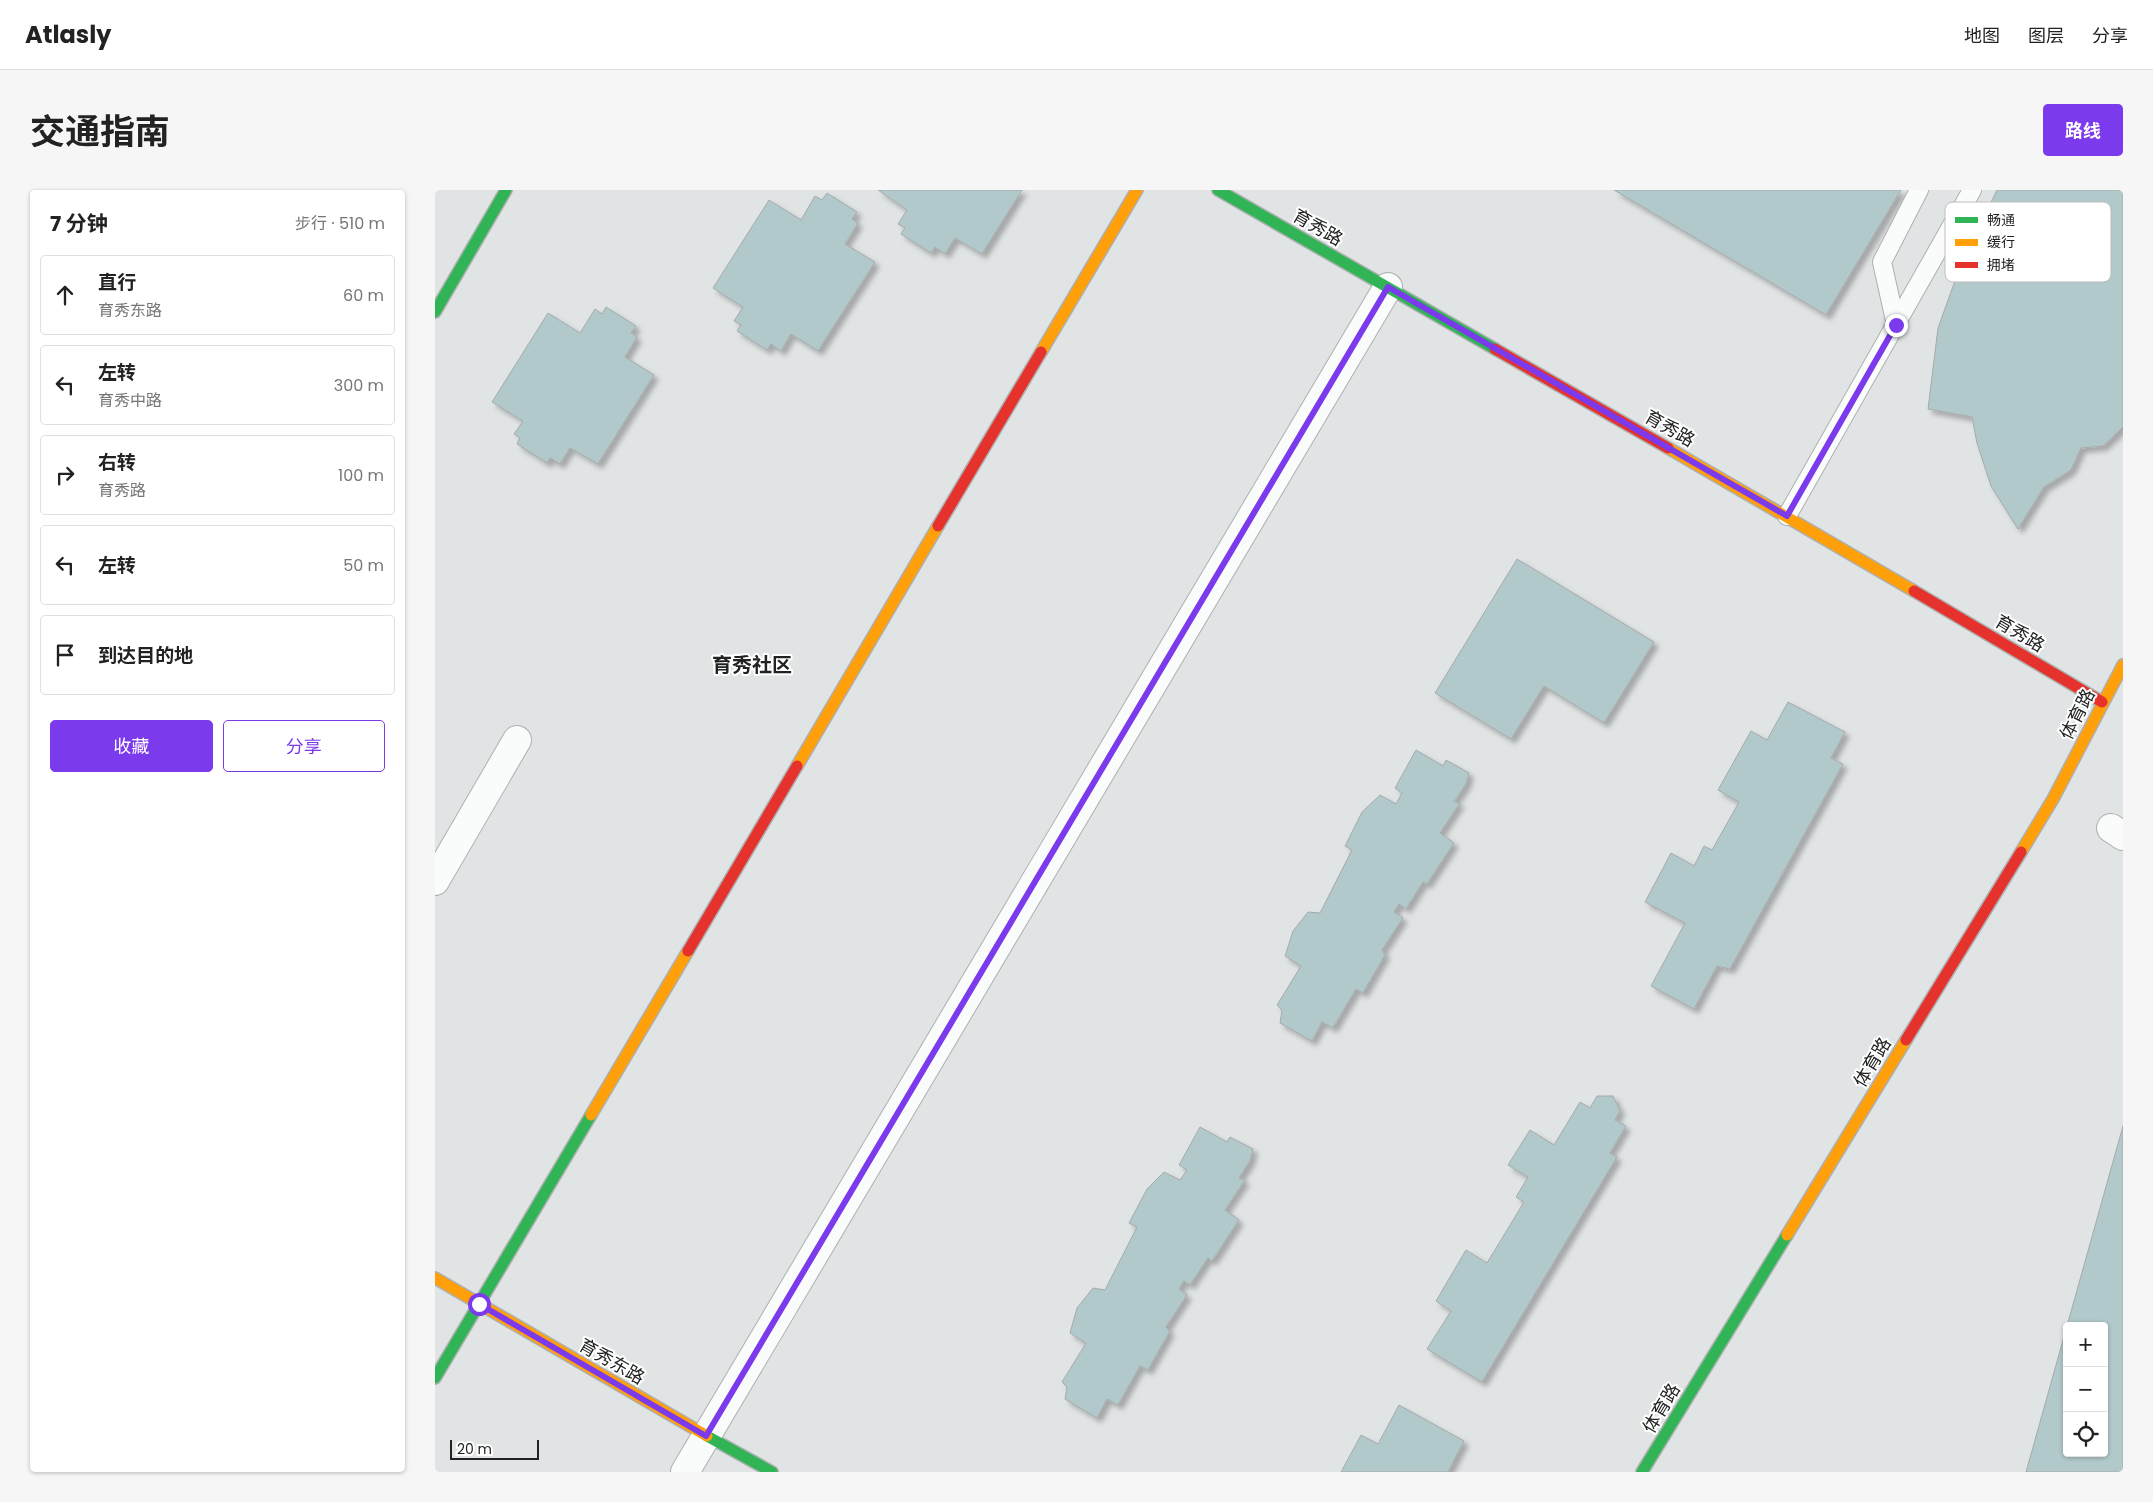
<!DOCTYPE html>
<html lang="zh">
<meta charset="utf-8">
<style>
body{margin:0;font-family:Poppins,"Noto Sans SC",sans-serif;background:#f6f6f6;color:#222}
.controls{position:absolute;right:15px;bottom:15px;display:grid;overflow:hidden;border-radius:5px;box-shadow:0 1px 4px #0004}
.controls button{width:45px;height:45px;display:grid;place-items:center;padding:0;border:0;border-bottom:1px solid #e0e0e0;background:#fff;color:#222;font:25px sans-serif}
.scale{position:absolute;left:15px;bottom:12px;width:89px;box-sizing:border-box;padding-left:5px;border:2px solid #212222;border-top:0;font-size:14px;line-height:18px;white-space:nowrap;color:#212222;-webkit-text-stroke:4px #fff;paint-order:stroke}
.stop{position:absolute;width:15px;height:15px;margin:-11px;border:4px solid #7c3aed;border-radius:50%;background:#fff}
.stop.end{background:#7c3aed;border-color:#fff;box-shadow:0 1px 5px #0008}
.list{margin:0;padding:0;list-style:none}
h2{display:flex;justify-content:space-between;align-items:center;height:65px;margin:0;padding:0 20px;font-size:21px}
h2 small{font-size:16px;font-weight:400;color:#767676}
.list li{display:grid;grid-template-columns:32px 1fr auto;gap:15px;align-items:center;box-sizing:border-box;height:80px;margin:0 10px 10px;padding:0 10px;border:1px solid #e0e0e0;border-radius:5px}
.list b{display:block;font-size:19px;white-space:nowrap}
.list p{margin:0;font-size:16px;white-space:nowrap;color:#767676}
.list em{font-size:16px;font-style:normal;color:#767676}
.actions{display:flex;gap:10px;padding:15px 20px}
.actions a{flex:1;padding:11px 0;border:1px solid #7c3aed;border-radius:5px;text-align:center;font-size:18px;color:#7c3aed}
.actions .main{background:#7c3aed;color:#fff}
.icon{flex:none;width:28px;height:28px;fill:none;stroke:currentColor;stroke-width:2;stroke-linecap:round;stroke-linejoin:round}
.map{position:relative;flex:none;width:1688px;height:1282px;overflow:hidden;border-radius:5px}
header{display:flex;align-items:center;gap:30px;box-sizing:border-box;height:70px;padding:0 25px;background:#fff;border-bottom:1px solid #e0e0e0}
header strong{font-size:24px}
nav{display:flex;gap:28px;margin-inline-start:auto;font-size:18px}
.intro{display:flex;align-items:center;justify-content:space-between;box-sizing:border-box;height:120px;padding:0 30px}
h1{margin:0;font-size:35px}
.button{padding:12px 22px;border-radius:5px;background:#7c3aed;color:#fff;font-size:18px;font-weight:700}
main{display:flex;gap:30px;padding:0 30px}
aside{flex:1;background:#fff;border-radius:5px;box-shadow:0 1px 4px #0004}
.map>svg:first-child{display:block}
.building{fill:#b1c9ca;stroke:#a7a9aa;filter:url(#shadow)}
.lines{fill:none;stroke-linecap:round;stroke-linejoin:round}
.lane-casing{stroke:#aeb0b0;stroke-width:20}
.street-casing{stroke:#aeb0b0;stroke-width:30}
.fast-casing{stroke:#aeb0b0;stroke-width:14}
.slow-casing{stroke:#aeb0b0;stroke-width:14}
.jam-casing{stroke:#aeb0b0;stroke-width:14}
.lane{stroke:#fafbfb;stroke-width:18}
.street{stroke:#fafbfb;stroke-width:28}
.fast{stroke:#30b455;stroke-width:11}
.slow{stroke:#ff9f0a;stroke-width:11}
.jam{stroke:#e5322d;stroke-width:11}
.route{stroke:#7c3aed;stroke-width:6}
.labels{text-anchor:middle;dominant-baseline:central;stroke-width:4;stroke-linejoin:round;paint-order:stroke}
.street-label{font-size:18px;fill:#212222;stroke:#fff}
.quarter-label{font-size:20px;font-weight:bold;fill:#212222;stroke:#fff}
.key{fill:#fff;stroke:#bcbdbd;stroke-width:1}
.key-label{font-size:14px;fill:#212222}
</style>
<header>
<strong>Atlasly</strong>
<nav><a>地图</a><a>图层</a><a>分享</a></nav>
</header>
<div class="intro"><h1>交通指南</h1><a class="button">路线</a></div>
<main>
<aside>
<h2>7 分钟<small>步行 · 510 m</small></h2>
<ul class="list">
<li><svg class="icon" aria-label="ahead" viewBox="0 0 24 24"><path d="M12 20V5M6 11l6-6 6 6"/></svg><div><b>直行</b><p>育秀东路</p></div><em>60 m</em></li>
<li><svg class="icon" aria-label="left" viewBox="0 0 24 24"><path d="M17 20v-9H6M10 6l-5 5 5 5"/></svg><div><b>左转</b><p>育秀中路</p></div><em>300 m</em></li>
<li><svg class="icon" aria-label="right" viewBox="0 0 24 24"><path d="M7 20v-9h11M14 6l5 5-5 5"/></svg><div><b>右转</b><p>育秀路</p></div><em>100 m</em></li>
<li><svg class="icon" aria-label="left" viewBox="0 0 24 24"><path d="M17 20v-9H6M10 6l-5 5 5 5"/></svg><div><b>左转</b></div><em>50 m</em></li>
<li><svg class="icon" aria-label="arrive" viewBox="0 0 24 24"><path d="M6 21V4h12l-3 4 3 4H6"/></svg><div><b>到达目的地</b></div></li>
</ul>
<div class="actions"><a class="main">收藏</a><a>分享</a></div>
</aside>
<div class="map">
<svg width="1688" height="1282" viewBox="0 0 1688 1282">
<defs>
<filter id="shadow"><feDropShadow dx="4.5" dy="4.5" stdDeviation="2.5" flood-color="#0004"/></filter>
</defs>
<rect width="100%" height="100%" fill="#e1e4e5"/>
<g class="building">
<path d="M443,0H587L547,64L520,48L510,64L500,57L496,63L466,44L470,38L463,34L472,20Z"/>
<path d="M1179,0H1466L1391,125Z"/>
<path d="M1562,0H1688V237L1668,256L1646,258L1636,280L1609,297L1583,339L1556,296L1542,253L1537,227L1493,219L1503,138L1526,74Z"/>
<path d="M392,3L422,22L417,29L423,33L410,54L440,72L383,161L356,144L346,161L336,154L332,160L302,141L306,135L299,131L308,117L278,98L334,10L366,30L380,6L387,10Z"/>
<path d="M171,117L201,136L196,143L202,147L190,167L219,185L163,274L135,258L125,274L115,268L112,273L82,254L85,248L79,244L88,231L57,212L113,123L145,143L160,119L167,124Z"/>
<path d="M1082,369L1219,452L1169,533L1109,496L1076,549L1000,503Z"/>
<path d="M1353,512L1410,542L1396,568L1408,574L1295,779L1282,776L1259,819L1216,796L1250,733L1210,712L1236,663L1259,676L1269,656L1277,660L1304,612L1283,600L1316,541L1332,550Z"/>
<path d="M981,560L1008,576L1011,570L1034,583L1031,594L1019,612L1025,613L1005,643L1019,653L992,694L988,692L971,719L964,714L959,722L968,728L947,760L950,765L928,803L921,799L898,838L887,832L877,851L845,833L847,820L842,815L866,776L850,766L858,741L873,722L885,723L917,660L910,656L927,622L945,605L961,614L967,603L960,598Z"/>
<path d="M1162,906H1178L1185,921L1180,930L1191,936L1175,963L1182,967L1047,1192L992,1159L1016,1121L1001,1111L1031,1060L1052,1073L1089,1012L1081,1007L1093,987L1073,975L1095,940L1119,955L1145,912L1155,918Z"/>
<path d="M1688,936V1282H1591L1632,1136V1263H1669V1136H1632Z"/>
<path d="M765,937L792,952L795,947L818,959L815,971L804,988L810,990L790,1020L804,1030L777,1071L773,1068L755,1095L749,1091L744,1099L752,1105L731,1137L735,1141L713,1180L705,1176L683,1215L672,1209L662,1228L630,1209L632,1197L627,1192L651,1153L635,1143L642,1118L658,1098L670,1100L702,1037L694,1033L712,999L729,982L745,990L752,980L744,975Z"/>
<path d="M964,1215L1029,1251L1013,1282H906L926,1245L943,1254Z"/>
</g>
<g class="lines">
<defs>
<g id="lane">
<path d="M1461,135L1447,72L1484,0"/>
<path d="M1352,326L1537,0"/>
</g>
<g id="street">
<path d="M1676,638L1688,646"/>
<path d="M0,691L82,550"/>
<path d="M250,1282L953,97"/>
</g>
<g id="fast">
<path d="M783,0L1060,159"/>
<path d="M0,122L71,0"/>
<path d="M0,1188L156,925"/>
<path d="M272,1246L337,1282"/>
<path d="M1207,1282L1352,1045"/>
</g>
<g id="slow">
<path d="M606,162L702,0"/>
<path d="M1233,258L1479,401"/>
<path d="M362,576L503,336"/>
<path d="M1586,662L1618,609L1688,475"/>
<path d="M156,925L253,761"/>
<path d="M1352,1045L1471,850"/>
<path d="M0,1088L272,1246"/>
</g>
<g id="jam">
<path d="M1060,159L1233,258"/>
<path d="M503,336L606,162"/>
<path d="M1479,401L1667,512"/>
<path d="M253,761L362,576"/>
<path d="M1471,850L1586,662"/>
</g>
</defs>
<use href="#lane" class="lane-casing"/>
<use href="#street" class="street-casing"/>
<use href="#fast" class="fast-casing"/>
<use href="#slow" class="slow-casing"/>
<use href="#jam" class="jam-casing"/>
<use href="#lane" class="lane"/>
<use href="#street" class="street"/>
<use href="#fast" class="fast"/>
<use href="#slow" class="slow"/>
<use href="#jam" class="jam"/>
</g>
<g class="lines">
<path class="route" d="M44,1114L271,1246L953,97L1352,326L1461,135"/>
</g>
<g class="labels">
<g class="street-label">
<text transform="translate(883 37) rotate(30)">育秀路</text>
<text transform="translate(1235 238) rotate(30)">育秀路</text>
<text transform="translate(1585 443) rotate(31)">育秀路</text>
<text transform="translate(1642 524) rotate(-63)">体育路</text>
<text transform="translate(1437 872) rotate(-59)">体育路</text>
<text transform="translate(177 1171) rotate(30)">育秀东路</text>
<text transform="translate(1226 1218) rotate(-59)">体育路</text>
</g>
<g class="quarter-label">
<text x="317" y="475">育秀社区</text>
</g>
</g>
<rect x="1510" y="12" width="166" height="80" rx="8" class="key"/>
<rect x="1520" y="27" width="23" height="6" fill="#30b455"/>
<rect x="1520" y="49" width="23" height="7" fill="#ff9f0a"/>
<rect x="1520" y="72" width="23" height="6" fill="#e5322d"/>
<g class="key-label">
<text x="1552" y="35">畅通</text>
<text x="1552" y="57">缓行</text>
<text x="1552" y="80">拥堵</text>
</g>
</svg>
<div class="controls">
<button>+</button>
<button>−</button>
<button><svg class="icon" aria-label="locate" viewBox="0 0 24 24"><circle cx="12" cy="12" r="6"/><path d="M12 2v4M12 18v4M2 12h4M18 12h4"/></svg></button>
</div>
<div class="scale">20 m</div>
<div class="stop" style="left:44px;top:1114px"></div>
<div class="stop end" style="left:1461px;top:135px"></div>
</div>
</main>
